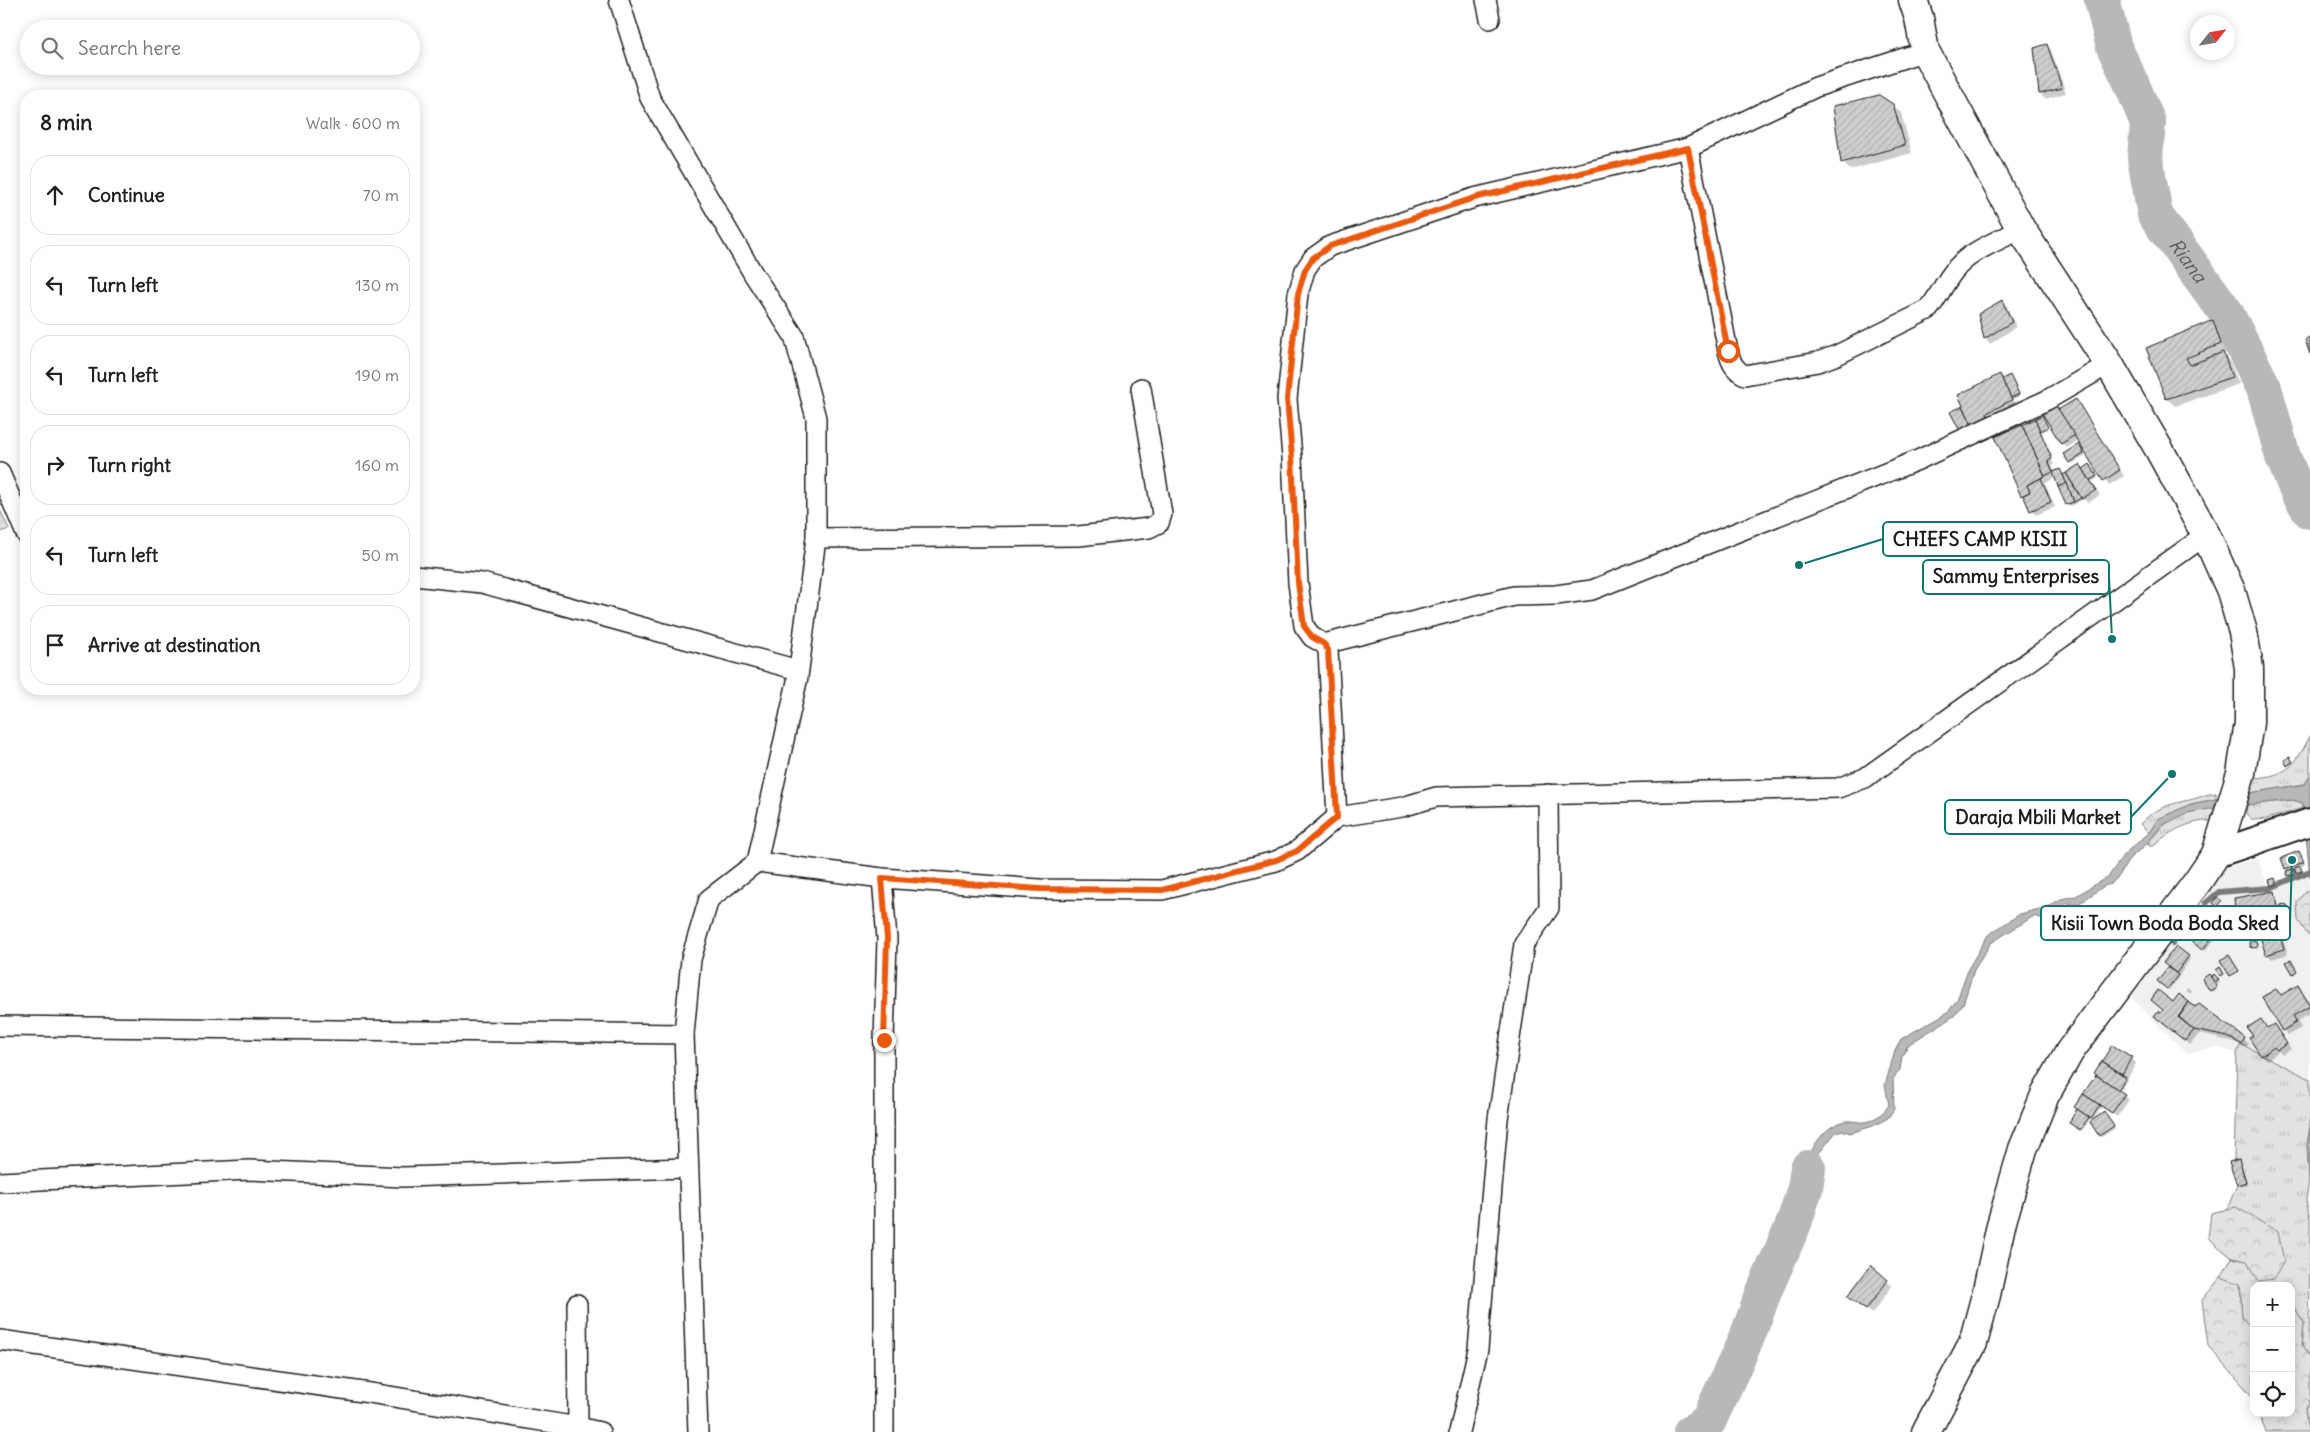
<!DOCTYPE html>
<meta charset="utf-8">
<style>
body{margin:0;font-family:Delius,sans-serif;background:#f6f6f6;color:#202124}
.controls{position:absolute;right:15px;bottom:15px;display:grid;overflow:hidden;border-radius:10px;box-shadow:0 2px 12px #0003}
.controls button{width:45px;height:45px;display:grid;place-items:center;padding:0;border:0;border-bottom:1px solid #e0e0e0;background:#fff;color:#202124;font:25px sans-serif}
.compass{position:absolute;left:2190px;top:15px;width:45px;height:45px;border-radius:50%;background:#fff;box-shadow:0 2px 12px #0003;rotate:59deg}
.stop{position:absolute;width:15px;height:15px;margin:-11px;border:4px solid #ea580c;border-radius:50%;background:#fff}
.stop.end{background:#ea580c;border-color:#fff;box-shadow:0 1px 5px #0008}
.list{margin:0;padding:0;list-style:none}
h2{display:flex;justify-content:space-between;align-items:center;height:65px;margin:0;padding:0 20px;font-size:21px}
h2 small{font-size:16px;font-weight:400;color:#757577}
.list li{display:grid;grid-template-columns:32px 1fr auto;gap:15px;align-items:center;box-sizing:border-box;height:80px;margin:0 10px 10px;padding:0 10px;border:1px solid #e0e0e0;border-radius:20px}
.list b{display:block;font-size:19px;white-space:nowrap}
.list em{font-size:16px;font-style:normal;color:#757577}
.icon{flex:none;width:28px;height:28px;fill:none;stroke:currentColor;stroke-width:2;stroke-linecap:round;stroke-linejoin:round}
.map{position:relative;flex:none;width:2310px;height:1432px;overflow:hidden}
.search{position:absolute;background:#fff;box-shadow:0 2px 12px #0003;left:20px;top:20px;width:400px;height:55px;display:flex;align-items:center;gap:12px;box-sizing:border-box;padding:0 18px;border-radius:28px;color:#757577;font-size:19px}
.panel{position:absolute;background:#fff;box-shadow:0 2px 12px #0003;left:20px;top:90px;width:400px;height:605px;border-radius:20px}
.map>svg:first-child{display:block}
.built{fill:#f0f0f0}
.grass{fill:url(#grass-tufts);stroke:#7f7f7f}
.forest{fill:url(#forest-crowns);stroke:#7f7f7f}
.water{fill:#b8b8b8;stroke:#7a7a7a}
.shadow{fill:#0003;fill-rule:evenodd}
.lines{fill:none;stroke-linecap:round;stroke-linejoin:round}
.stream{stroke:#7a7a7a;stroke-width:6}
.river{stroke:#b8b8b8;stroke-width:36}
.building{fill:url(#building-hatch);stroke:#1c1c1c}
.minor-casing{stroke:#1c1c1c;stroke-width:22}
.secondary-casing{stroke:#1c1c1c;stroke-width:30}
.trunk-casing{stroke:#1c1c1c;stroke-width:31}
.minor{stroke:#fff;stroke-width:19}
.secondary{stroke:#fff;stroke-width:26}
.trunk{stroke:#fff;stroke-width:28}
.route{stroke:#ea580c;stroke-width:6}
.labels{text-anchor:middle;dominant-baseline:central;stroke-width:4.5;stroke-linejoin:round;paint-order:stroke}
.water-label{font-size:19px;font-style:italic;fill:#5a5a5a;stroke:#fff}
.leader{fill:none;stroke:#0f766e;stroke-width:2}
.callout-dot{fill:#0f766e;stroke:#fff;stroke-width:2}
.callout{fill:#fff;stroke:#0f766e;stroke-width:2}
.callout-label{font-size:19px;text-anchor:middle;font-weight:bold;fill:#1c1c1c}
</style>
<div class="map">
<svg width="2310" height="1432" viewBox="0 0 2310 1432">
<defs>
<pattern id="grass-tufts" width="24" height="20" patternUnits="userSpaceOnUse" patternTransform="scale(1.25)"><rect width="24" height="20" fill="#e2e2e2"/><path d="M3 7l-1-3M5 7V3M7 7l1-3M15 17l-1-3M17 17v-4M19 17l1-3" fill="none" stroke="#c1c1c1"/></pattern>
<pattern id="forest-crowns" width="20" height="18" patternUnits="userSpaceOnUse" patternTransform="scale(1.25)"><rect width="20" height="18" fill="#e2e2e2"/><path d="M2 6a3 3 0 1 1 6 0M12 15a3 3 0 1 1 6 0" fill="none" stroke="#c1c1c1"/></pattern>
<pattern id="building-hatch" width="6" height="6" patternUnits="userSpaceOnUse" patternTransform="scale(1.25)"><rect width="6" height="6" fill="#cecece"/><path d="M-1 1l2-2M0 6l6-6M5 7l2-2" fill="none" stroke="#b0b0b0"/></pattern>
</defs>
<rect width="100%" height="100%" fill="#fff"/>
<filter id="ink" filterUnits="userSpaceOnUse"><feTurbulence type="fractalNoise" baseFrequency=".02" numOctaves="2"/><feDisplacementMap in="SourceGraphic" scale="10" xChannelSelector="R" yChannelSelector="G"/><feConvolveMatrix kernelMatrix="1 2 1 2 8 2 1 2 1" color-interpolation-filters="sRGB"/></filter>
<g filter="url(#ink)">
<path class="built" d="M2258,858L2269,890L2309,873L2310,1079L2241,1044L2237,1053L2216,1047L2187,1054L2130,996L2216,871Z"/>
<g class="grass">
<path d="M2310,736V776L2305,784L2250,793L2253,778C2289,776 2295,765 2310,736Z"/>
<path d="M2216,793V799L2191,804L2158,819L2149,833L2140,824C2157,807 2167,805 2189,800C2199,798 2205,794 2216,793Z"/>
<path d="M2292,800L2303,803V808L2267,819L2253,820L2246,814L2247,805Z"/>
<path d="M2215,808L2211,821C2189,820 2168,833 2151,847L2148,843C2167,818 2183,811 2215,808Z"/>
<path d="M2241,1044L2310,1079V1127L2307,1145L2309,1181L2306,1200L2310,1219L2309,1358L2302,1346L2304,1323L2291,1302V1286H2254V1337L2251,1327L2242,1318L2240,1285L2221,1277L2232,1258L2247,1261L2274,1278L2221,1224L2237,1185L2246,1181L2239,1159L2234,1160L2237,1053Z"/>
<path d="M2310,1397V1432H2308L2305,1409Z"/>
</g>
<g class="forest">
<path d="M0,510L9,529L0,532Z"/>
<path d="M2306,891H2310V934H2307L2298,920L2297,902Z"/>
<path d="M2236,1207L2278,1232L2284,1261L2274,1279L2259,1281L2247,1261L2232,1258L2208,1238L2211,1213Z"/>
<path d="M2221,1277L2240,1284L2242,1318L2251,1327L2254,1337V1401L2252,1396L2208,1346L2202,1300Z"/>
<path d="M2291,1302L2304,1323L2302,1346L2310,1359V1397L2305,1409L2308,1432H2266L2258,1413H2291Z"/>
</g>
<g class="water">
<path d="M2310,776V877L2303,803L2292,800L2247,805L2250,793L2305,784Z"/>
<path d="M2216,799L2215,808L2187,813L2161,826L2148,843L2130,858L2119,876L2111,884L2104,886L2077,905L2067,903C2055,913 2050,923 2034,916L1991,943L1974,970L1963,1004L1954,1016L1909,1044L1902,1056L1900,1070L1893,1079L1894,1109L1888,1118L1873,1126L1850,1133L1842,1130L1836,1132L1812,1162L1809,1186L1796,1217C1797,1186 1809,1128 1846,1121C1852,1120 1859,1123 1865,1122C1875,1120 1884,1113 1889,1105L1885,1085L1895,1051L1901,1039L1948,1012L1957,1000L1968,969L1988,935L2020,914L2047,907L2061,899L2076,896L2109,876L2124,854L2149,833L2158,819L2191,804Z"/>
<path d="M2310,1127V1182L2307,1145Z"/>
</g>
<g class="shadow">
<path d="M2046,45L2051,50L2066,93L2045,99L2040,94L2035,49Z"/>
<path d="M1893,105L1901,113L1912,153L1850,170L1842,162Z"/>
<path d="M2002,301L2007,306L2016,327L1990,344L1985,339L1979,314Z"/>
<path d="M2212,322L2220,329L2228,352L2223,354L2230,362L2239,384L2175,406L2167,399L2147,349Z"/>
<path d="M2000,376L2003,380L2010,377L2012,379L2020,396L2013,399L2016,405L1963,432V407L1966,411Z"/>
<path d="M2076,400L2124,476L2109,485L2079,440L2067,448L2062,443Z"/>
<path d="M2042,417L2049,429L2042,432L2056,464L2038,425H2036L2054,465L2052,466L2055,473L2060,471L2064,477L2080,466L2084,470L2092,468L2098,478L2092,482L2100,495L2088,503L2084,499L2069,507L2056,477L2045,484L2055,507L2036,515L2022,495L2023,426L2028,424L2026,419L2028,418L2031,422Z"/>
<path d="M2081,448L2086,456L2072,464L2070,462Z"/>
<path d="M2299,853L2305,865L2300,867L2304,873L2300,875L2295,866L2292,869L2296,876L2291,878L2282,858Z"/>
<path d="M2275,892L2281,918L2248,924L2244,910L2239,911L2237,909Z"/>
<circle cx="2286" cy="909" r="4"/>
<path d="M2203,926L2216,938L2205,951L2191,939Z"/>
<path d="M2275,926L2280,931L2288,954L2272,959L2267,954Z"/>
<path d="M2252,941L2258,946L2256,949L2250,944Z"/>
<path d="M2188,957L2190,959L2170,990L2159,981L2170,967Z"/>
<path d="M2211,978H2216L2220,983L2216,985L2218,988L2213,992L2211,990Z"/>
<path d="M2298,987L2310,1003V1014L2297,1021L2301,1028L2288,1035L2283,1030L2276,990L2281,995Z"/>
<path d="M2188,988L2192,991L2190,994L2186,990Z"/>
<path d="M2179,995L2244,1039L2249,1044L2246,1048L2234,1042L2199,1034L2190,1045L2163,1024L2158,1019ZM2185,1007L2179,1020L2176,1017Z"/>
<path d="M2261,1020L2268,1029L2274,1025L2291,1049L2282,1055L2279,1051L2267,1060L2262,1055L2255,1036Z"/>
<path d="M2112,1046L2136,1063L2120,1092L2129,1100L2117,1117L2102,1107L2093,1120L2091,1118L2082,1131L2072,1125L2085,1094L2097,1075L2095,1073Z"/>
<path d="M2106,1115L2115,1128L2102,1137L2100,1135Z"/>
<path d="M2238,1161L2248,1184L2240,1186L2238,1184Z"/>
<path d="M1871,1267L1892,1286L1872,1314L1849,1297Z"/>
</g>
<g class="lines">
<g class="stream">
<path d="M2206,903L2219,892L2270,888L2310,871"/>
<path d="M2172,943L2195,915"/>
</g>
<g class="river">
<path id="s1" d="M2102,0L2114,47L2130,80L2148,123L2145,158L2155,215L2225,311L2264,388L2283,457L2298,492L2310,511"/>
<path d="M1691,1432L1708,1422L1747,1337L1765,1289L1794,1223L1805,1188L1808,1168"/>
</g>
</g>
<g class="building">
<path d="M2047,44L2062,88L2039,94L2034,48Z"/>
<path d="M1879,95L1893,104L1905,145L1841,163L1833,106Z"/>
<path d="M2002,300L2012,322L1984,339L1978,314Z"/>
<path d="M2213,320L2221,344L2186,358L2190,365L2223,352L2232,377L2166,399L2146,348Z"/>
<path d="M2310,338V354L2305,340Z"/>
<path d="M2000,374L2012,400L1987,413L1988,417L1972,425L1958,395Z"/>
<path d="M2010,375L2019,394L2011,398L2002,379Z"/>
<path d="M2076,399L2120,470L2103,481L2058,410Z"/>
<path d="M2055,404L2075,435L2061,444L2042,413Z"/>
<path d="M1963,406L1972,425L1960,431L1950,412Z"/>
<path d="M2042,415L2048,427L2040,431L2035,419Z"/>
<path d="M2035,419L2052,459L2048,461L2053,472L2045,476L2022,425Z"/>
<path d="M2021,422L2022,425L1995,437L1993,434Z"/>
<path d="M2022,425L2045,476L2027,485L2030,492L2021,496L1995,437Z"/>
<path d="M2079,444L2084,454L2069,463L2063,454Z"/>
<path d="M2080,464L2096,490L2082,499L2066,473Z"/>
<path d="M2090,464L2097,476L2090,480L2083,469Z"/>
<path d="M2060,469L2067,483L2058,487L2053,472Z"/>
<path d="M2066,473L2081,498L2074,502L2063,475Z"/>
<path d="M2041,478L2051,502L2030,511L2023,495L2030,492L2027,485Z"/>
<path d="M2067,483L2074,502L2066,505L2058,487Z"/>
<path d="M2290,757L2293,762L2287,766L2284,760Z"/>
<path d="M2299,851L2304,862L2285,869L2281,858Z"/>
<path d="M2300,866L2302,871L2296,873L2294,868Z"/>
<path d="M2293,869L2295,874L2288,876L2286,871Z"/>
<path d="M2275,878L2277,884L2271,886L2269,880Z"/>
<path d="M2275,891L2280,916L2245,923L2242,908L2235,909L2234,898Z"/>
<path d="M2217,897L2222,901L2217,907L2213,903Z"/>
<circle cx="2284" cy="908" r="4"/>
<path d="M2203,924L2215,935L2202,950L2189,939Z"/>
<path d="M2276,924L2284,949L2266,955L2258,930Z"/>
<circle cx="2253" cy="944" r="4"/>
<path d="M2176,946L2189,956L2176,973L2163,963Z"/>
<path d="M2229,955L2239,971L2230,976L2220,960Z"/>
<path d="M2291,960L2297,971L2293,974L2286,962Z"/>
<path d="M2168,967L2178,975L2167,989L2157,981Z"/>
<path d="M2220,967L2224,974L2220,976L2216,970Z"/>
<path d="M2209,974L2217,986L2210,991L2202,979Z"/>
<path d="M2214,974L2219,980L2215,983L2211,977Z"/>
<path d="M2298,985L2310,1006L2293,1016L2297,1022L2282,1031L2262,997L2276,989L2281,995Z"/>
<path d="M2158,990L2173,1002L2179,994L2189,1002L2178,1017L2194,1030L2185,1041L2154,1016L2158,1011L2161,1013L2163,1010L2151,1000Z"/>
<path d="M2189,1002L2195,1007L2199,1004L2245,1038L2241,1044L2228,1037L2194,1030L2179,1017Z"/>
<path d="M2261,1019L2267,1028L2274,1024L2287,1044L2277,1050L2274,1047L2261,1056L2249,1038L2253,1036L2247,1028Z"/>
<path d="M2112,1045L2132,1057L2122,1074L2102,1061Z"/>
<path d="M2102,1061L2126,1077L2118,1090L2094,1073Z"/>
<path d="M2096,1075L2125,1094L2112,1113L2083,1094Z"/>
<path d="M2083,1094L2100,1105L2091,1119L2074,1107Z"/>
<path d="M2077,1109L2089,1117L2080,1130L2069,1123Z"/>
<path d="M2104,1112L2114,1126L2099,1136L2090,1122Z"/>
<path d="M2239,1159L2246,1182L2237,1185L2229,1162Z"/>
<path d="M1871,1265L1888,1280L1866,1310L1847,1297Z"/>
</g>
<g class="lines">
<defs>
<g id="minor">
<path d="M619,0L650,98L754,275L794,336L816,418V538L798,677L757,862L709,899L691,959L684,1034L698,1432"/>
<path d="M1486,0L1490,19"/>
<path d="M1688,148L1728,351C1731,362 1734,370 1745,375L1818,362L1837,355L1928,310C1938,298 1944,283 1954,271C1969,251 2000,240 2021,229"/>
<path d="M0,473L26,534"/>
<path d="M816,538L1079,536L1149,528L1159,523L1162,514L1141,388"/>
<path d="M414,576L482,583L798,670"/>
<path d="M1324,644L1514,596L1556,595L1592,590L1918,460L2047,400L2109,364"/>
<path d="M1337,817L1328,650L1324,644L1312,637L1304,626L1298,583L1292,457L1287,399L1298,294L1305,270L1313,258L1330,246L1474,198L1688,148L1816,87L1925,51"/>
<path d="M757,862L882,878L1040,889L1162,890L1276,861L1297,851L1337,817L1402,807L1436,797L1838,788L1865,778L2206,535"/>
<path d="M882,878L887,939L884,1040V1432"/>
<path d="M0,1026L684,1034"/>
<path d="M0,1182L249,1170L403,1177L687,1168"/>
<path d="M577,1304L578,1427"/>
<path d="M0,1340L370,1393L578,1427L600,1432"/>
<path d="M1459,1432L1478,1349L1498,1119L1524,944L1549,908L1548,794"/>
</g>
<path id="secondary" d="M2216,854L2310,822"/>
<path id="trunk" d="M1913,0L1919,18L1925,51L2021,229L2109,364L2160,451L2206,535L2231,591L2243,632L2249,668V723L2241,773L2216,854L2198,881L2070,1051L2045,1095L2023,1149L2001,1225L1986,1295L1973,1343L1926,1432"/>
</defs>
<use href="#minor" class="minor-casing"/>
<use href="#secondary" class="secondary-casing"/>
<use href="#trunk" class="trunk-casing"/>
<use href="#minor" class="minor"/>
<use href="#secondary" class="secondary"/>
<use href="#trunk" class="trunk"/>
</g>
</g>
<g class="lines" filter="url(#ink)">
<path class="route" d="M884,1040L887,939L882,878L1040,889L1162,890L1276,860L1297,851L1337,817L1328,650L1324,644L1312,637L1304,626L1298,583L1292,457L1287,399L1298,294L1305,270L1313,258L1330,246L1474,198L1688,148L1728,351"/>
</g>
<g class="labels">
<g class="water-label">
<text stroke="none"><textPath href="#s1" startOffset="281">Riana</textPath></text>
</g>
</g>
<path class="leader" d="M1799 565L1883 539M2112 639L2109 577M2172 774L2131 817M2292 860L2290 923"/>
<g class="callout-dot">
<circle cx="1799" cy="565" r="5"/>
<circle cx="2112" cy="639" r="5"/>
<circle cx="2172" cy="774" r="5"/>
<circle cx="2292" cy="860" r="5"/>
</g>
<g class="callout">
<rect x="1883" y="522" width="194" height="34" rx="5"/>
<rect x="1923" y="560" width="186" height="34" rx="5"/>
<rect x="1945" y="800" width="186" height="34" rx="5"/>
<rect x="2041" y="906" width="249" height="34" rx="5"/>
</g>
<g class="callout-label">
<text x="1980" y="546">CHIEFS CAMP KISII</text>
<text x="2016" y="583">Sammy Enterprises</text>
<text x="2038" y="824">Daraja Mbili Market</text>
<text x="2165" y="930">Kisii Town Boda Boda Sked</text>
</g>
</svg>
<div class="controls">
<button>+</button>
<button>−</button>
<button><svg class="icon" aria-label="locate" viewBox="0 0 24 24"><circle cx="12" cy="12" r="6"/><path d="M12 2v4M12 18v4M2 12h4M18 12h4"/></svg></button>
</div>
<svg class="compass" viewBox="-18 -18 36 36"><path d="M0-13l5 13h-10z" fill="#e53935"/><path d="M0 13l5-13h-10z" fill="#757577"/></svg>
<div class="stop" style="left:1728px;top:351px"></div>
<div class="stop end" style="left:884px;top:1040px"></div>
<div class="search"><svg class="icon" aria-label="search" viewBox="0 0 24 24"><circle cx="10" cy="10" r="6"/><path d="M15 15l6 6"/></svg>Search here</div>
<section class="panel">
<h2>8 min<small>Walk · 600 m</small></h2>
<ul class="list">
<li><svg class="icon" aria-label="ahead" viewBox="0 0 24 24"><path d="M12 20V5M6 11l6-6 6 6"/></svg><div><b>Continue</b></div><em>70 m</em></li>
<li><svg class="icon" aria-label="left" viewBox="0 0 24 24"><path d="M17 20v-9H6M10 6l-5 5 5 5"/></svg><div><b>Turn left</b></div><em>130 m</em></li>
<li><svg class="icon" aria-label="left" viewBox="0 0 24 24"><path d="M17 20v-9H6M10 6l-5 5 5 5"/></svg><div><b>Turn left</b></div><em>190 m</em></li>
<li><svg class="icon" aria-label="right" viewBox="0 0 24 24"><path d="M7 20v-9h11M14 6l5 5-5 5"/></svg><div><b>Turn right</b></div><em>160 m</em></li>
<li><svg class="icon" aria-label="left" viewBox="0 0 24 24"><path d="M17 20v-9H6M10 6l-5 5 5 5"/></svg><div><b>Turn left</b></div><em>50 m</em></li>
<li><svg class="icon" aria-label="arrive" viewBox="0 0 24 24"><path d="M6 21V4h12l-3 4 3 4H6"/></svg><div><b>Arrive at destination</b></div></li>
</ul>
</section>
</div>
